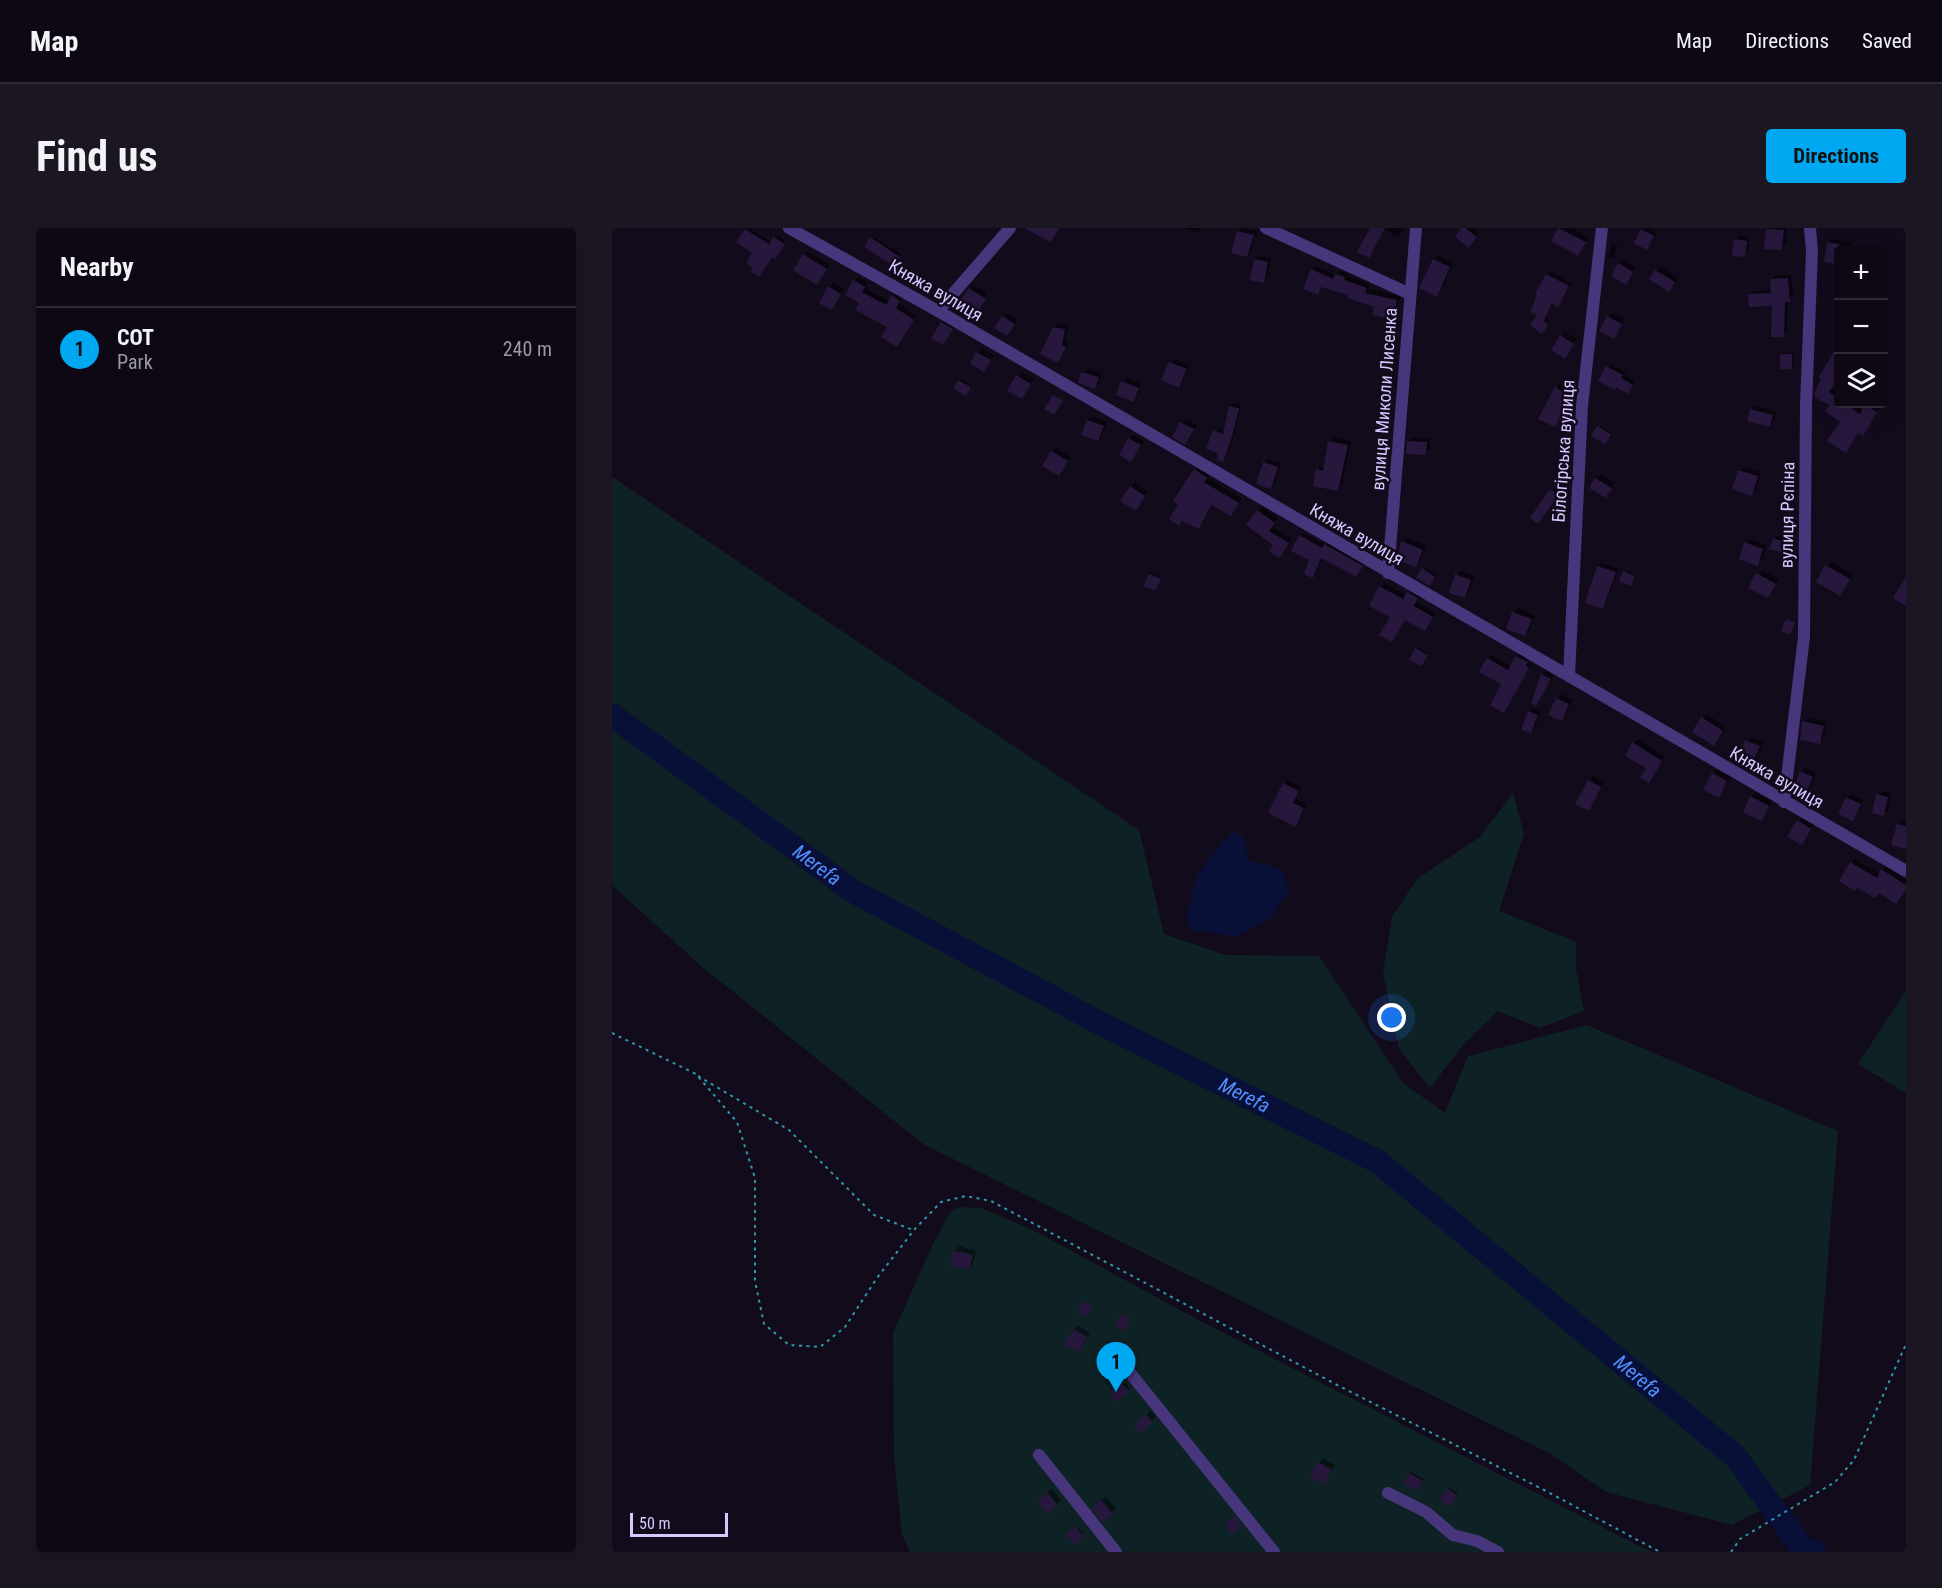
<!DOCTYPE html>
<meta charset="utf-8">
<style>
body{margin:0;font-family:"Roboto Condensed",sans-serif;background:#1c1622;color:#f1f3f6}
.controls{position:absolute;right:18px;top:18px;display:grid;overflow:hidden;border-radius:6px;box-shadow:0 6px 24px #0002}
.controls button{width:54px;height:54px;display:grid;place-items:center;padding:0;border:0;border-bottom:2px solid #2e2934;background:#0e0815;color:#f1f3f6;font:30px sans-serif}
.scale{position:absolute;left:18px;bottom:15px;width:98px;box-sizing:border-box;padding-left:6px;border:3px solid #d9c6ff;border-top:0;font-size:16px;line-height:21px;white-space:nowrap;color:#d9c6ff;-webkit-text-stroke:4px #120b1c;paint-order:stroke}
.you{position:absolute;left:780px;top:790px;width:21px;height:21px;margin:-15px;border:4px solid #fff;border-radius:50%;background:#1a73e8;box-shadow:0 0 0 9px #1a73e833}
.badge{display:grid;place-items:center;width:39px;height:39px;border-radius:50%;background:#00a7f1;color:#111;font-size:20px;font-weight:700}
.pin{position:absolute;translate:-50% -50px;filter:drop-shadow(0 2px 3px #0008)}
.pin::after{content:'';position:absolute;top:32px;width:21px;height:18px;background:inherit;clip-path:polygon(0 0,100% 0,50% 100%)}
.list{margin:0;padding:0;list-style:none}
h2{display:flex;justify-content:space-between;align-items:center;height:78px;margin:0;padding:0 24px;font-size:26px}
h2 small{font-size:20px;font-weight:400;color:#9b9aa0}
.list li{display:grid;grid-template-columns:39px 1fr auto;gap:18px;align-items:center;box-sizing:border-box;height:84px;padding:0 24px;border-top:2px solid #2e2934}
.list b{display:block;font-size:22px;white-space:nowrap}
.list p{margin:0;font-size:20px;white-space:nowrap;color:#9b9aa0}
.list em{font-size:20px;font-style:normal;color:#9b9aa0}
.icon{flex:none;width:33px;height:33px;fill:none;stroke:currentColor;stroke-width:2;stroke-linecap:round;stroke-linejoin:round}
.map{position:relative;flex:none;width:1294px;height:1324px;overflow:hidden;border-radius:6px}
header{display:flex;align-items:center;gap:36px;box-sizing:border-box;height:84px;padding:0 30px;background:#0e0815;border-bottom:2px solid #2e2934}
header strong{font-size:28px}
nav{display:flex;gap:33px;margin-inline-start:auto;font-size:21px}
.intro{display:flex;align-items:center;justify-content:space-between;box-sizing:border-box;height:144px;padding:0 36px}
h1{margin:0;font-size:42px}
.button{padding:15px 27px;border-radius:6px;background:#00a7f1;color:#111;font-size:21px;font-weight:700}
main{display:flex;gap:36px;padding:0 36px}
aside{flex:1;background:#0e0815;border-radius:6px;box-shadow:0 6px 24px #0002}
.map>svg:first-child{display:block}
.green{fill:#0e2226}
.water{fill:#081038}
.shadow{fill:#0007}
.lines{fill:none;stroke-linecap:round;stroke-linejoin:round}
.river{stroke:#081038;stroke-width:24}
.building{fill:#27173d}
.path{stroke:#2c9aad;stroke-width:2;stroke-dasharray:3 4.5;stroke-linecap:butt}
.street{stroke:#47367b;stroke-width:12}
.labels{text-anchor:middle;dominant-baseline:central;stroke-width:5;stroke-linejoin:round;paint-order:stroke}
.street-label{font-size:18px;fill:#d9c6ff;stroke:#120b1c}
.water-label{font-size:20px;font-style:italic;fill:#548dff;stroke:#120b1c}
</style>
<header>
<strong>Map</strong>
<nav><a>Map</a><a>Directions</a><a>Saved</a></nav>
</header>
<div class="intro"><h1>Find us</h1><a class="button">Directions</a></div>
<main>
<aside>
<h2>Nearby<small></small></h2>
<ul class="list">
<li><span class="badge">1</span><div><b>СОТ</b><p>Park</p></div><em>240 m</em></li>
</ul>
</aside>
<div class="map">
<svg width="1294" height="1324" viewBox="0 0 1294 1324">
<rect width="100%" height="100%" fill="#120b1c"/>
<g class="green">
<path d="M0,249L527,602L552,706L613,727L707,728L791,855L833,885L856,828L975,797L1226,903L1198,1257L1120,1297L994,1264L939,1226L311,916L89,738L0,657Z"/>
<path d="M901,565L912,606L887,683L964,714V741L972,783L928,800L886,783L851,817L818,860L787,821L771,745L780,689L805,651L868,609Z"/>
<path d="M1294,763V865L1246,836Z"/>
<path d="M346,979L369,980L423,1003L577,1087L1039,1324H298L290,1306L282,1229L281,1105L321,1016L337,986Z"/>
</g>
<path class="water" d="M620,604L632,608L636,633L653,636L672,644L676,663L658,690L624,709L581,702L574,689C580,679 578,669 582,658C587,640 608,618 620,604Z"/>
<g class="shadow">
<path d="M136,0L160,14L165,7L174,13L165,26L142,25L134,2Z"/>
<path d="M572,0H591L586,5Z"/>
<path d="M630,0L645,3L639,23L635,28L621,24L627,3Z"/>
<path d="M759,0H792L786,9L773,1L756,28Z"/>
<path d="M851,0H863L868,4L861,14Z"/>
<path d="M948,0H960L977,9L966,26L941,12Z"/>
<path d="M1032,0H1039L1046,4L1035,20L1030,2Z"/>
<path d="M1157,0H1175L1174,16L1170,20L1155,2Z"/>
<path d="M1127,8L1138,9L1136,23L1132,28L1123,12Z"/>
<path d="M261,9L289,26L283,35L260,10Z"/>
<path d="M1220,11L1240,14L1239,22H1226L1216,15Z"/>
<path d="M999,16L1006,18L1002,30L997,29Z"/>
<path d="M196,23L218,37L205,55L192,27Z"/>
<path d="M647,28L659,30L655,49L651,53L643,32Z"/>
<path d="M826,28L842,34L829,63L825,67L822,32Z"/>
<path d="M1012,32L1024,39L1013,55L1007,36Z"/>
<path d="M704,38L724,47L728,43L736,45L735,48L758,56L756,61L788,68L784,86L780,90L763,78L738,66L711,58L705,65L701,42Z"/>
<path d="M1048,38L1066,50L1061,58L1039,51Z"/>
<path d="M938,43L959,55L949,74H941L934,90L938,93L933,100L927,86L935,47Z"/>
<path d="M1179,47L1181,68L1176,72L1175,104L1171,108L1162,77L1138,67L1141,63L1161,62L1160,52L1163,48Z"/>
<path d="M247,49L256,55L253,60L278,73L285,64L291,68L287,75L305,88L288,113L277,99L249,75L243,53Z"/>
<path d="M221,55L232,61L220,80L217,59Z"/>
<path d="M362,57L375,65L366,80L358,61Z"/>
<path d="M395,85L406,92L399,102L391,89Z"/>
<path d="M1000,85L1013,92L1002,109L996,89Z"/>
<path d="M334,91L344,96L335,111L330,95Z"/>
<path d="M446,96L456,98L453,113L457,115L446,133L442,100Z"/>
<path d="M953,104L965,111L953,129L949,108Z"/>
<path d="M370,121L382,127L372,142L365,125Z"/>
<path d="M1171,125H1181V137L1180,139L1169,126Z"/>
<path d="M563,131L578,137L571,154L567,158L559,135Z"/>
<path d="M999,136L1013,143L1012,146L1023,153L1016,164L1005,158L996,139Z"/>
<path d="M475,141L490,145L487,155L483,159L471,145Z"/>
<path d="M1226,142V150L1220,160L1226,165V176H1242L1252,183L1257,176L1267,180L1254,202L1247,204L1237,219L1230,193L1220,176L1204,169Z"/>
<path d="M410,144L422,151L413,165L406,148Z"/>
<path d="M515,150L530,156L525,168L521,173L511,154Z"/>
<path d="M349,151L359,157L355,165L347,153Z"/>
<path d="M948,155L966,166L959,177L955,181L953,180L942,197L928,190Z"/>
<path d="M622,175L629,176L623,204L614,229L611,232L603,203L606,200L613,202L618,178Z"/>
<path d="M1143,178L1164,183L1162,193L1157,197L1139,182Z"/>
<path d="M481,188L495,194L490,207L486,212L476,193Z"/>
<path d="M574,191L585,197L573,215L562,208Z"/>
<path d="M988,198L999,204L994,213L986,199Z"/>
<path d="M521,207L532,213L519,232L517,211Z"/>
<path d="M722,210L739,213L730,257L725,261L705,242L709,238L713,239L718,214Z"/>
<path d="M801,210H818V221L813,226L796,214Z"/>
<path d="M444,220L459,229L447,246L440,224Z"/>
<path d="M656,231L669,235L663,255L659,259L652,235Z"/>
<path d="M587,238L598,245L595,250L630,270L618,287L600,276L587,300L568,276L583,242Z"/>
<path d="M1132,239L1149,244L1144,262L1140,266L1127,243Z"/>
<path d="M989,246L1003,255L994,268L979,259Z"/>
<path d="M523,255L536,263L527,277L519,259Z"/>
<path d="M942,259L949,264L929,292L939,262Z"/>
<path d="M650,279L666,290L659,299L680,311L668,328L646,283Z"/>
<path d="M692,305L714,317L717,313L753,334L747,344L711,329L704,345L701,349L699,332L688,308Z"/>
<path d="M1166,307L1181,312L1179,320L1175,324L1162,311Z"/>
<path d="M795,310L814,317L808,333L803,337L790,314Z"/>
<path d="M1138,311L1155,317L1150,332L1145,336L1134,315Z"/>
<path d="M1219,334L1241,346L1228,366L1206,354Z"/>
<path d="M989,335L1006,341L994,376L991,379L986,338Z"/>
<path d="M813,340L824,347L819,354L811,341Z"/>
<path d="M1014,342L1023,346L1020,354L1012,344Z"/>
<path d="M1150,342L1167,351L1156,369L1138,359Z"/>
<path d="M849,343L863,348L857,365L853,369L845,347Z"/>
<path d="M540,345L549,349L544,360L538,346Z"/>
<path d="M772,355L795,367L801,361L809,366L805,374L824,385L813,401L794,390L780,412V388L768,359Z"/>
<path d="M906,380L923,387L917,403L913,407L901,385Z"/>
<path d="M805,419L816,425L811,435L804,421Z"/>
<path d="M908,425L918,431L916,434L919,436L892,483L891,455L876,431L879,427L900,439Z"/>
<path d="M934,443L942,447L924,477L930,447Z"/>
<path d="M949,466L961,472L953,487L949,491L945,471Z"/>
<path d="M921,480L929,483L923,499L919,503L917,484Z"/>
<path d="M1095,486L1114,499L1106,512L1091,490Z"/>
<path d="M1196,490L1215,494L1211,510L1207,515L1192,494Z"/>
<path d="M1139,509L1151,514L1144,531L1140,535L1135,513Z"/>
<path d="M1026,511L1053,528L1037,553L1036,539L1022,515Z"/>
<path d="M1193,540L1204,544L1197,561L1193,565L1188,544Z"/>
<path d="M1105,542L1119,549L1107,568L1101,546Z"/>
<path d="M981,548L992,554L976,581L977,553Z"/>
<path d="M677,552L690,559L684,571L695,576L687,593L683,597L672,556Z"/>
<path d="M1270,563L1279,565L1276,582L1272,586L1265,567Z"/>
<path d="M1143,565L1161,573L1150,591L1139,569Z"/>
<path d="M1240,566L1252,572L1240,591L1235,570Z"/>
<path d="M1190,589L1202,596L1190,615L1186,593Z"/>
<path d="M1290,593L1294,594V620L1281,616L1286,597Z"/>
<path d="M1243,631L1268,646L1273,638L1294,652V661L1287,671L1229,652Z"/>
<path d="M347,1018L364,1023L361,1036L357,1040L343,1023Z"/>
<path d="M466,1098L478,1105L467,1122L462,1102Z"/>
<path d="M513,1154L518,1161L505,1172L500,1166Z"/>
<path d="M539,1183L544,1189L528,1203L527,1193Z"/>
<path d="M711,1230L723,1237L712,1254L707,1235Z"/>
<path d="M799,1244L812,1251L807,1259L798,1246Z"/>
<path d="M838,1260L846,1265L839,1275L836,1261Z"/>
<path d="M440,1261L449,1272L436,1284L427,1273Z"/>
<path d="M494,1269L504,1281L491,1292L481,1280Z"/>
<path d="M465,1298L472,1306L463,1315L456,1306Z"/>
</g>
<g class="lines">
<path class="river" id="s1" d="M0,487L241,663L488,795L765,933L1123,1228L1191,1321L1202,1324"/>
</g>
<g class="building">
<path d="M412,0H447L439,14Z"/>
<path d="M758,0H773L757,30L745,24Z"/>
<path d="M849,0H853L865,9L857,20L843,9Z"/>
<path d="M946,0L974,14L966,28L939,13Z"/>
<path d="M133,1L157,16L161,9L173,16L163,31L160,29L147,49L139,44L141,40L134,35L140,25L124,14Z"/>
<path d="M1029,1L1042,8L1035,22L1022,15Z"/>
<path d="M1154,1L1172,2L1170,22L1152,21Z"/>
<path d="M625,3L642,7L635,29L619,25Z"/>
<path d="M258,9L288,29L282,38L252,19Z"/>
<path d="M1122,11L1135,13L1133,29L1120,28Z"/>
<path d="M1215,14L1227,16V36L1212,34Z"/>
<path d="M191,26L215,41L205,57L181,42Z"/>
<path d="M642,31L656,34L652,55L638,52Z"/>
<path d="M821,31L838,39L825,69L807,60Z"/>
<path d="M1006,35L1021,44L1014,57L999,48Z"/>
<path d="M699,41L721,51L723,46L733,49L732,52L755,60L753,65L785,72L781,91L760,87L762,79L735,70L736,67L709,59L706,67L691,61Z"/>
<path d="M1043,42L1063,54L1057,64L1037,51Z"/>
<path d="M934,46L957,58L946,79L940,75L932,93L936,97L930,106L918,97L925,87L918,84L925,67L923,66Z"/>
<path d="M1176,50L1178,74H1173L1172,109H1159L1160,78L1137,79L1136,66L1159,65L1158,51Z"/>
<path d="M241,52L253,59L250,64L274,77L280,67L288,73L284,80L302,92L285,119L269,109L275,99L243,82L247,75L233,67Z"/>
<path d="M216,58L229,66L220,82L207,75Z"/>
<path d="M357,60L374,71L365,85L347,74Z"/>
<path d="M390,88L403,96L395,108L382,100Z"/>
<path d="M995,88L1010,96L1002,111L987,103Z"/>
<path d="M329,94L341,101L331,117L319,110Z"/>
<path d="M441,99L453,101L450,117L454,119L446,135L428,126Z"/>
<path d="M948,107L962,116L953,131L939,122Z"/>
<path d="M1227,114V142L1222,149L1226,151L1217,164L1227,171V176H1233L1248,186L1253,177L1265,184L1251,208L1246,205L1234,225L1215,213L1228,194L1213,183L1218,177L1203,170V164L1209,150L1207,149Z"/>
<path d="M364,124L379,132L372,144L358,136Z"/>
<rect x="1168" y="126" width="12" height="15"/>
<path d="M557,134L575,141L567,160L549,152Z"/>
<path d="M994,138L1011,147L1009,150L1021,157L1016,166L1004,159L1003,162L986,153Z"/>
<path d="M469,144L487,149L483,161L466,155Z"/>
<path d="M404,147L419,156L410,171L395,163Z"/>
<path d="M346,152L359,159L354,168L341,161Z"/>
<path d="M509,153L527,160L522,174L504,167Z"/>
<path d="M943,159L963,171L955,183L952,181L943,199L926,191Z"/>
<path d="M441,167L451,173L442,187L432,181Z"/>
<path d="M617,178L627,180L620,209L611,234L605,232L606,225L594,221L601,202L611,206Z"/>
<path d="M1138,181L1161,187L1158,199L1135,193Z"/>
<path d="M475,192L492,198L486,213L469,207Z"/>
<path d="M568,194L582,201L573,217L560,209Z"/>
<path d="M985,198L999,206L993,216L979,208Z"/>
<path d="M516,210L529,217L519,234L507,227Z"/>
<path d="M716,213L736,217L726,263L701,258L704,241L711,243Z"/>
<path d="M795,213L815,214L814,227L794,226Z"/>
<path d="M439,223L456,233L447,248L430,238Z"/>
<path d="M651,234L666,239L659,261L644,256Z"/>
<path d="M582,241L595,250L592,254L627,275L619,288L599,277L587,301L570,293L567,298L557,291L566,276L561,273Z"/>
<path d="M1126,242L1146,248L1140,268L1120,261Z"/>
<path d="M983,250L1000,260L994,270L977,260Z"/>
<path d="M518,258L533,268L524,283L508,273Z"/>
<path d="M938,261L947,267L926,296L918,290Z"/>
<path d="M645,282L663,295L657,303L677,315L668,330L657,323L661,317L634,297Z"/>
<path d="M687,307L710,320L712,316L751,338L744,349L709,330L701,350L692,346L697,332L679,323Z"/>
<path d="M1161,310L1178,316L1175,326L1157,321Z"/>
<path d="M789,313L811,322L804,339L785,332Z"/>
<path d="M1132,314L1151,321L1146,338L1127,331Z"/>
<path d="M1213,337L1238,351L1228,368L1204,354Z"/>
<path d="M985,338L1004,344L991,381L973,375Z"/>
<path d="M810,340L823,349L818,358L804,350Z"/>
<path d="M1011,343L1023,348L1019,358L1007,353Z"/>
<path d="M1144,345L1164,356L1156,370L1136,360Z"/>
<path d="M537,346L549,351L543,363L531,358Z"/>
<path d="M843,346L859,352L853,370L837,365Z"/>
<path d="M1294,348V378L1281,370Z"/>
<path d="M767,358L791,371L795,364L806,370L802,378L821,389L813,403L793,392L780,414L767,407L778,389L757,378Z"/>
<path d="M900,384L920,391L913,408L894,401Z"/>
<path d="M1174,391L1183,395L1178,407L1169,403Z"/>
<path d="M803,420L816,427L810,438L797,432Z"/>
<path d="M903,428L916,434L914,438L917,440L892,485L878,477L889,456L867,444L875,430L896,442Z"/>
<path d="M929,446L939,451L924,478L919,476Z"/>
<path d="M944,470L957,476L950,493L936,487Z"/>
<path d="M916,483L926,487L919,505L909,502Z"/>
<path d="M1089,489L1111,503L1102,518L1080,504Z"/>
<path d="M1190,493L1212,498L1208,516L1188,512Z"/>
<path d="M1133,512L1148,518L1140,537L1126,531Z"/>
<path d="M1020,514L1050,533L1037,555L1028,550L1034,540L1013,528Z"/>
<path d="M1187,543L1201,549L1193,567L1182,562Z"/>
<path d="M1100,545L1115,553L1107,570L1091,562Z"/>
<path d="M976,552L989,559L977,583L963,576Z"/>
<path d="M671,555L687,563L681,575L692,580L684,599L656,585Z"/>
<path d="M1264,566L1276,569L1272,588L1260,585Z"/>
<path d="M1138,568L1157,578L1150,593L1131,584Z"/>
<path d="M1234,569L1249,576L1241,593L1226,586Z"/>
<path d="M1185,592L1199,601L1190,617L1175,609Z"/>
<path d="M1285,596L1294,598V621L1279,617Z"/>
<path d="M1238,634L1265,650L1269,641L1294,657V661L1284,676L1267,665L1263,670L1245,660L1243,663L1227,653Z"/>
<path d="M341,1022L361,1027L357,1042L338,1037Z"/>
<path d="M471,1073L480,1078L474,1089L465,1084Z"/>
<path d="M509,1086L518,1091L512,1103L503,1098Z"/>
<path d="M461,1101L475,1109L467,1124L452,1116Z"/>
<path d="M510,1155L517,1163L505,1174L498,1166Z"/>
<path d="M534,1186L541,1194L528,1205L521,1197Z"/>
<path d="M706,1234L720,1242L712,1256L697,1248Z"/>
<path d="M797,1245L811,1253L806,1263L791,1255Z"/>
<path d="M835,1260L845,1267L838,1279L827,1272Z"/>
<path d="M435,1264L446,1277L436,1286L425,1273Z"/>
<path d="M489,1272L501,1286L491,1294L479,1280Z"/>
<path d="M623,1288L630,1297L620,1306L613,1297Z"/>
<path d="M463,1298L472,1309L463,1317L454,1306Z"/>
</g>
<g class="lines">
<g class="path">
<path d="M0,805L84,846L125,894L143,950V1053L152,1096L177,1117L208,1119L233,1099L265,1050L302,1002L329,974L354,968L379,973L729,1159L934,1263L1048,1324"/>
<path d="M86,848L177,902L262,987L301,1002"/>
<path d="M1119,1324L1128,1311L1223,1254L1242,1232L1294,1116"/>
</g>
<g class="street">
<path d="M177,0L326,83L1294,643"/>
<path d="M654,0L798,66"/>
<path d="M326,83L398,0"/>
<path d="M776,345L804,0"/>
<path d="M957,448L970,178L990,0"/>
<path d="M1172,574L1192,409L1194,177L1200,24L1198,0"/>
<path d="M511,1136L662,1324"/>
<path d="M427,1227L504,1324"/>
<path d="M776,1265L814,1284L841,1307L865,1313L886,1324"/>
</g>
</g>
<g class="labels">
<g class="street-label">
<text transform="translate(324 62) rotate(30)">Княжа вулиця</text>
<text transform="translate(772 171) rotate(-86)">вулиця Миколи Лисенка</text>
<text transform="translate(951 223) rotate(-86)">Білогірська вулиця</text>
<text transform="translate(1175 287) rotate(-89)">вулиця Рєпіна</text>
<text transform="translate(745 306) rotate(30)">Княжа вулиця</text>
<text transform="translate(1165 549) rotate(30)">Княжа вулиця</text>
</g>
<g class="water-label">
<text stroke="none"><textPath href="#s1" startOffset="254">Merefa</textPath></text>
<text stroke="none"><textPath href="#s1" startOffset="740">Merefa</textPath></text>
<text stroke="none"><textPath href="#s1" startOffset="1226">Merefa</textPath></text>
</g>
</g>
</svg>
<div class="controls">
<button>+</button>
<button>−</button>
<button><svg class="icon" aria-label="layers" viewBox="0 0 24 24"><path d="M12 4l9 5-9 5-9-5zM3 14l9 5 9-5"/></svg></button>
</div>
<div class="scale">50 m</div>
<div class="you"></div>
<div class="pin badge" style="left:504px;top:1164px">1</div>
</div>
</main>
